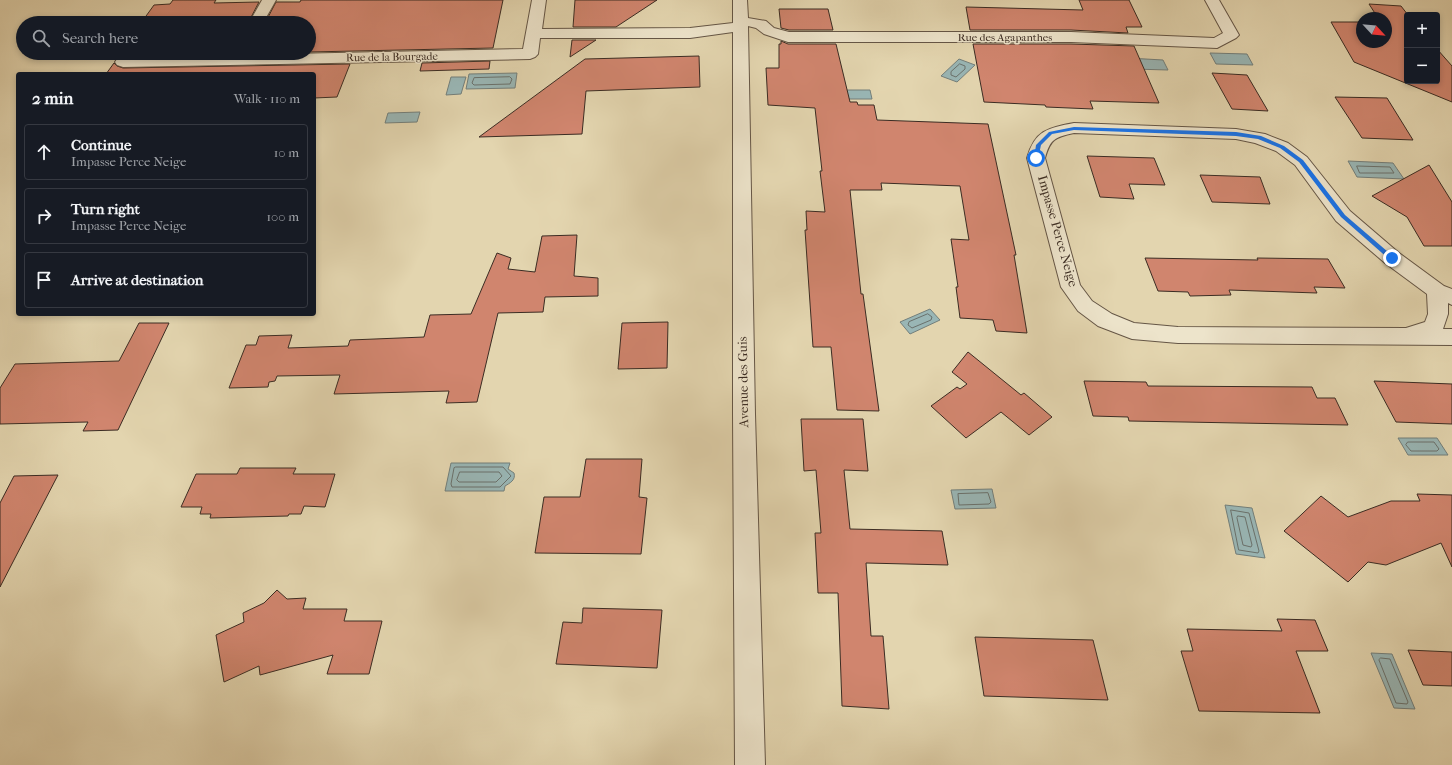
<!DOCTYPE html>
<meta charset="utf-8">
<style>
body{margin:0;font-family:"IM FELL French Canon",serif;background:#20242c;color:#f1f3f6}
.controls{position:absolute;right:12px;top:12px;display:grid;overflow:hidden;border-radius:4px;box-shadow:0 2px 6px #0003}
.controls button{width:36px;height:36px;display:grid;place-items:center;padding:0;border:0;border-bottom:1px solid #363941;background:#171b24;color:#f1f3f6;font:20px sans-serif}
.compass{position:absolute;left:1356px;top:12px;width:36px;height:36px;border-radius:50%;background:#171b24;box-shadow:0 2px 6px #0003;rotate:116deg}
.stop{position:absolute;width:12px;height:12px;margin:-9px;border:3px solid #1a73e8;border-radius:50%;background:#fff}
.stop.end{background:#1a73e8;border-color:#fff;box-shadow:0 1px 4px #0008}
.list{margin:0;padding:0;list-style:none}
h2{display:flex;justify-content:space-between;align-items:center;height:52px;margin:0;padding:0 16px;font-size:17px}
h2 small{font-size:13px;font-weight:400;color:#9ea1a6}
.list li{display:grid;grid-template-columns:26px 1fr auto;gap:12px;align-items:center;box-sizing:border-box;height:56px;margin:0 8px 8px;padding:0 8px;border:1px solid #363941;border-radius:4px}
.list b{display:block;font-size:15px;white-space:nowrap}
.list p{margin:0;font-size:13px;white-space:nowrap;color:#9ea1a6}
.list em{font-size:13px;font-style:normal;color:#9ea1a6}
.icon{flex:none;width:22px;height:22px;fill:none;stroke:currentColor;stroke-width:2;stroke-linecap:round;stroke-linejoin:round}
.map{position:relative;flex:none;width:1452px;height:765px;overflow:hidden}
.search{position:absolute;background:#171b24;box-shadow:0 2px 6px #0003;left:16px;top:16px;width:300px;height:44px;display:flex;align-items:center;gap:10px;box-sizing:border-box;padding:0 14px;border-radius:22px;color:#9ea1a6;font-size:15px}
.panel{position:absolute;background:#171b24;box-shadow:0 2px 6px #0003;left:16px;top:72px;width:300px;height:244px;border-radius:4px}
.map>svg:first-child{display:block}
.water{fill:#99b6b5;stroke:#737f7b}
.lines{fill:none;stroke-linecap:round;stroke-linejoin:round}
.shore{stroke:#6a716c;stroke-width:1}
.building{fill:#d0856e;stroke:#3b2c23}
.street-casing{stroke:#655646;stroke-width:2}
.street{fill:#ede4cb;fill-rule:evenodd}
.route{fill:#1a73e8}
.labels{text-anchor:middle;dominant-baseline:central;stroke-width:3;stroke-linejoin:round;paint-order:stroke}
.far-street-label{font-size:11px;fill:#3b2c23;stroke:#ede4cb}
.street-label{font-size:13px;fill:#3b2c23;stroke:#ede4cb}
</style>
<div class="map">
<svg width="1452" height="765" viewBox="0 0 1452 765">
<rect width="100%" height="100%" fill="#e3d5af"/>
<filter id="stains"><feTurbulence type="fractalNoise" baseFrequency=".005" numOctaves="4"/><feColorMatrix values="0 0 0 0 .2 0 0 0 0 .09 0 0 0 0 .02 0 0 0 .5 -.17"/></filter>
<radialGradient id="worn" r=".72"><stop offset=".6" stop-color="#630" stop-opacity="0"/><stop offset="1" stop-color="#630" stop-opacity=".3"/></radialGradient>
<g class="water">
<path d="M1210,53L1247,54L1253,65L1216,64Z"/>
<path d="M1128,58L1163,60L1168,70L1133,69Z"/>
<path d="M959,59L975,65L957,82L941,76Z"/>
<path d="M517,73L515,88L466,89L469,74Z"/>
<path d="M451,77H466L461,94L446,95Z"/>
<path d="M842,90H870L872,99H843Z"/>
<path d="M420,112L417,122L385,123L388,113Z"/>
<path d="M1348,161L1393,163L1404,179L1357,177Z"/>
<path d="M930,309L940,320L910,334L900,322Z"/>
<path d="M1398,438H1437L1448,455H1408Z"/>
<path d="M451,463H510L508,469L514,473C516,480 510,483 505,486L504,491H445Z"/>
<path d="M992,489L996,508L955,509L951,490Z"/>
<path d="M1225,505L1252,508L1265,558L1236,554Z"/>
<path d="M1371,653L1392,654L1415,709L1394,708Z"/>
</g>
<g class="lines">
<g class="shore">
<path d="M960,64L965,66V69L956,77L951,75V72Z"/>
<path d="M510,77L512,79L510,84L474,85L472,83L474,78Z"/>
<path d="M1357,166L1390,167L1394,173H1360Z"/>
<path d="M928,314L932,317L931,320L912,328L908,325L909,322Z"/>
<path d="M1408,442H1434L1439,449L1437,451H1411L1406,445Z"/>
<path d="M456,467H503L511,476L500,487H452L451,484L454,468Z"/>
<path d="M460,472H499L502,476L496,482H459L457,480Z"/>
<path d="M988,493L991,502L989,504L959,505L958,494Z"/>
<path d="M1231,510L1249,513L1259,551L1258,553L1239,550Z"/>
<path d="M1238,516L1245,517L1252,545L1251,547L1243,545L1237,518Z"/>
<path d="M1381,658L1390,659L1408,702L1407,704L1396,703L1379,660Z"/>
</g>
</g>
<g class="building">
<path d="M173,0H216L214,3L259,2L248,23H141L154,5L170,4Z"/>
<path d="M301,0H503L493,48L309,52V23H265L276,2H300Z"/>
<path d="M575,0H657L616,27H573Z"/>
<path d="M1079,0H1129L1142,27H1126L1128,33L1071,30H970L966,7L1083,10Z"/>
<path d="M1369,4L1401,6L1408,15H1407V81H1437V49L1452,66V102L1354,62L1331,22H1362V42H1386V18H1378Z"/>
<path d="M779,9H828L833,30H789L781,28Z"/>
<path d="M572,40H596L570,57Z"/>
<path d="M781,41L788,44H836L850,102H857L858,105H874L877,120L988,124L1016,255H1014L1027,333L996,331L993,320L960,318L956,287H958L951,239L969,240L960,186L881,183L882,190H850L861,294H863L879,411L837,410L831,347H813L805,230H807L806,211L825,212L820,171H822L815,108L768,105L766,68H779V44H781Z"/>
<path d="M973,44H1071L1134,46L1159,103L1090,101L1093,109L1046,107L1045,105L984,102Z"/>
<path d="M121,53H228L123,56L118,57Z"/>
<path d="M699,56L700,87L586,91L582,134L479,137L585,59Z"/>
<path d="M490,61L489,69L420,71L422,63Z"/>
<path d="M114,63L117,66L123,68L350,64L337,97L314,98V74H106Z"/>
<path d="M1212,73L1247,75L1268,111L1232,109Z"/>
<path d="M1335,97L1387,98L1413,140L1362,138Z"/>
<path d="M1087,156L1154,158L1165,185L1129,184L1134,199L1100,197Z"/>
<path d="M1429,165L1452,202V246H1424L1407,217L1372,196Z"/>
<path d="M1200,175L1260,177L1270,204L1212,202Z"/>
<path d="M577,235L574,276L598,278V296L545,297L543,312L498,313L477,402L446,403L449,391L334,394L340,375L277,376L275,381L269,382L268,387L229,388L246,345H256L259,336L292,335L288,348L348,346L350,340L424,337L430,315L471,314L497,253L511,258L508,269L535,272L542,236Z"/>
<path d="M1145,258L1258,260L1257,258L1328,259L1345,288L1314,287L1317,293L1229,290L1231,295L1190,296L1188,292L1158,291Z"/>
<path d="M668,322L667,368L618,369L622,323Z"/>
<path d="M139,323H169L118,430L83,431L88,422L0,424V388L15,364L119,361Z"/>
<path d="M968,352L1021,395L1024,393L1052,417L1029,435L1001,412L966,438L931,406L957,387L960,389L967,384L952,372Z"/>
<path d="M1084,381L1146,382L1148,386L1312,387L1317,398H1335L1348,425L1129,421L1128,417L1093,416Z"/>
<path d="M1374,381L1452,384V424L1396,422Z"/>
<path d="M801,419H863L868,471L844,470L850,529L942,531L948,565L866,563L871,636H883L889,709L842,706L838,593H818L815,533H821L816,470L804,471Z"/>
<path d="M586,459H642L639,497L647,498L641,554L535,553L544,497H580Z"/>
<path d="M240,468H296L293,474H335L325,507L304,506L301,514H289L288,516L210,518L211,514H200L202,507H181L196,474H237Z"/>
<path d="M58,475L0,587V503L14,476Z"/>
<path d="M1417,494L1452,495V567L1441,543L1386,565L1368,562L1348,582L1284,531L1321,496L1348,517L1391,501H1420Z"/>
<path d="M277,590L287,599L306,598L303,609H347L344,621H382L369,674H327L333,655L260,675L259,666L224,682L216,635L244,622L243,613L264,603Z"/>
<path d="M583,608L662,610L657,668L556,664L563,622L582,623Z"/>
<path d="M1277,619L1315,620L1328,651H1296L1320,713L1199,711L1181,651H1193L1187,629L1282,631Z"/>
<path d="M975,637L1093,640L1108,700L984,696Z"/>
<path d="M1408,650L1452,652V686L1423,685Z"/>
</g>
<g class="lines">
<defs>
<g id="street">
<path d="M262,0H276L263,23H249Z"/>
<path d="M532,0H546L542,29L690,28L733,23V0H747L748,18L766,21L774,28L789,32H1071L1214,38L1223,33L1205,0H1219L1239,35L1236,38L1217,48L1071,42H788L764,34L756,28L748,26L755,414L765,765H735L733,414V32L690,38H540L538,54L535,57L530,59L123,67L117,65L115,62L117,59L123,57L229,55L230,53H246L245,55L523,49Z"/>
<path d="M1074,123L1236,129L1265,134L1288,143L1307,157L1350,211L1399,253L1444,286L1452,289V305L1448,303V314L1443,329H1452V345L1178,343L1132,339L1098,326L1078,311L1061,287L1027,158C1035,130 1048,128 1074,123ZM1074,133L1236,139L1255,143L1276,151L1295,165L1336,221L1385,263L1427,294L1428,314L1425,322L1406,328L1178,327L1134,323L1112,314L1092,301L1080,285L1045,158C1050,139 1055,137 1074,133Z"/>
</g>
</defs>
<use href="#street" class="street-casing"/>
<use href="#street" class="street"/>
</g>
<path class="route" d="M1074,127L1236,132L1261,136L1284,146L1303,160L1345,215L1395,258L1390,260L1341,217L1299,162L1280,148L1258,139L1236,136L1074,130L1052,134L1041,145L1038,159H1034L1036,145L1049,132Z"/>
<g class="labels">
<g class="far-street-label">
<text x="1005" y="37">Rue des Agapanthes</text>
<text transform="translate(392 57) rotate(-1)">Rue de la Bourgade</text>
</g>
<g class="street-label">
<text transform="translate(1058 231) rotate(74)">Impasse Perce Neige</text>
<text transform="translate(743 382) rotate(-91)">Avenue des Guis</text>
</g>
</g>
<rect width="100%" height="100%" filter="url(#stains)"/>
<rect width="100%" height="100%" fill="url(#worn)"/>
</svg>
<div class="controls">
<button>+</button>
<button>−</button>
</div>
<svg class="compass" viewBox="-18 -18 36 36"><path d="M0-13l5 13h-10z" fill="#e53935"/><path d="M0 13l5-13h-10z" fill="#9ea1a6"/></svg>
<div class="stop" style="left:1036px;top:158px"></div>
<div class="stop end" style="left:1392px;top:258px"></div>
<div class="search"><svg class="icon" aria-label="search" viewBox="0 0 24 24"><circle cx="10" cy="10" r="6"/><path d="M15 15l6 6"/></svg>Search here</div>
<section class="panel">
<h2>2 min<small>Walk · 110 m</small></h2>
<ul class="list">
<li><svg class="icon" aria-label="ahead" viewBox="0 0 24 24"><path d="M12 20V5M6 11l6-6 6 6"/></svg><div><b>Continue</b><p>Impasse Perce Neige</p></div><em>10 m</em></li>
<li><svg class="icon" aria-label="right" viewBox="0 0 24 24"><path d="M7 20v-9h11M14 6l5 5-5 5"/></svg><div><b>Turn right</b><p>Impasse Perce Neige</p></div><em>100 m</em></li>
<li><svg class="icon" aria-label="arrive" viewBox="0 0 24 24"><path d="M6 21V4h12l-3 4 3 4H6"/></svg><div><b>Arrive at destination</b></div></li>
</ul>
</section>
</div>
